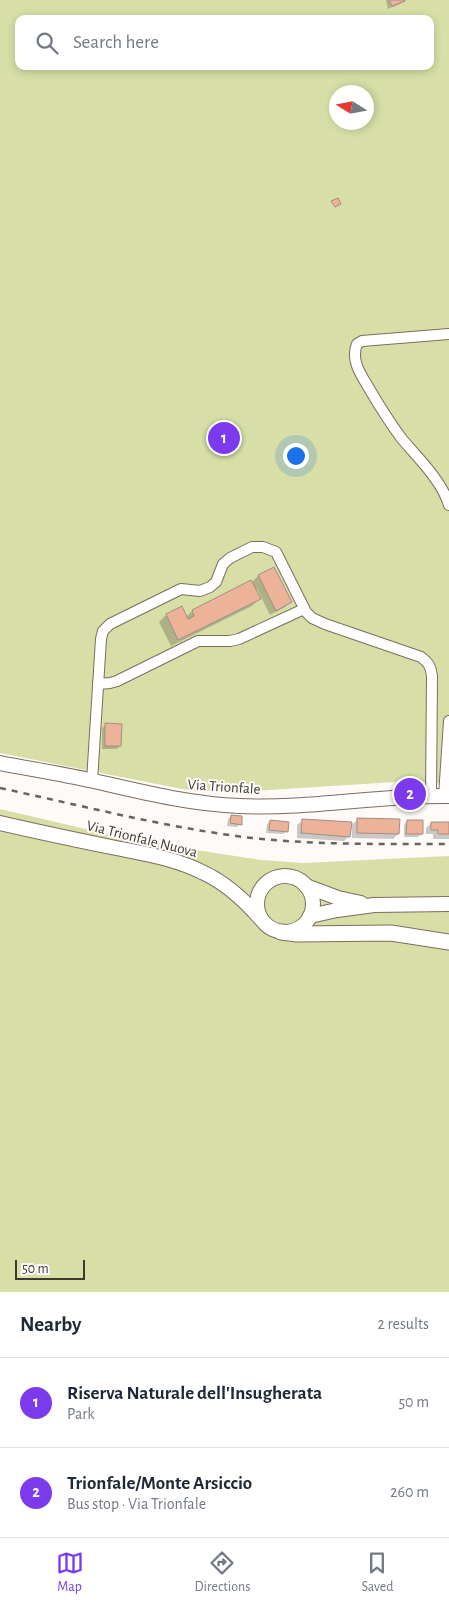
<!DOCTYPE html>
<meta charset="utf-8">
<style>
body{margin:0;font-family:"Alegreya Sans",sans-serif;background:#f2f2f3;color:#1f2937}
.compass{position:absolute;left:329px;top:85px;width:45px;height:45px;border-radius:50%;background:#fff;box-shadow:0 2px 8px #0003;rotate:281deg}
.scale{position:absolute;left:15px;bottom:12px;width:70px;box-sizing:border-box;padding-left:5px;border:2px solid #3f3832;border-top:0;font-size:14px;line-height:18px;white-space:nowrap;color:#3f3832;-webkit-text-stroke:4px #fdfaf7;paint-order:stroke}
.you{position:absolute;left:295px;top:455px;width:18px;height:18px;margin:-12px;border:4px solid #fff;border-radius:50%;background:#1a73e8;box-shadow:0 0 0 8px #1a73e833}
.badge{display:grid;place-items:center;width:32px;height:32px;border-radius:50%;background:#7c3aed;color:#fff;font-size:16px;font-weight:700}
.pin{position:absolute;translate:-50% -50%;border:2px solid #fff;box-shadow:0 1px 5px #0006}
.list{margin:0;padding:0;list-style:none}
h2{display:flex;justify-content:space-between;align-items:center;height:65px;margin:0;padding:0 20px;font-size:21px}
h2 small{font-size:16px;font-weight:400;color:#747a83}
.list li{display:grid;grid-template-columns:32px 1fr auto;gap:15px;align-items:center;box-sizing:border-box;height:90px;padding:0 20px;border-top:1px solid #e0e1e3}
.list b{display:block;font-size:19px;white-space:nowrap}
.list p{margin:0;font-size:16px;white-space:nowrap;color:#747a83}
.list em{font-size:16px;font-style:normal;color:#747a83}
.icon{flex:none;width:28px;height:28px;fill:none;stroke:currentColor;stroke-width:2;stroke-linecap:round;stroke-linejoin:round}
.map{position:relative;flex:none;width:449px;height:1292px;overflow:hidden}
.search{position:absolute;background:#fff;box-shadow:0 2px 8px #0003;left:15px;right:15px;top:15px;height:55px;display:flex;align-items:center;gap:12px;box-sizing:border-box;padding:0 18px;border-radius:10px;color:#747a83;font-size:19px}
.sheet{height:245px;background:#fff}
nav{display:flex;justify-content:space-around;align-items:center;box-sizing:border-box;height:70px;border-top:1px solid #e0e1e3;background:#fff;font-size:14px;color:#747a83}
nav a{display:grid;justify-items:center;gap:2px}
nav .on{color:#7c3aed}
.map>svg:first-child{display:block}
.green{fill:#d7dfa7;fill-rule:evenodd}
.shadow{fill:#0003}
.building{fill:#edb399;stroke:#a18d84}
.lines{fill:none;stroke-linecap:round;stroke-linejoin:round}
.minor-casing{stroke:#7c6d5f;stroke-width:12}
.major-casing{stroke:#7c6d5f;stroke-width:16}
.highway-casing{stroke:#7c6d5f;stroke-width:17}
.minor{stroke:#fff;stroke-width:10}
.major{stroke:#fff;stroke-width:14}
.highway{stroke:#fff;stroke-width:15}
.rail{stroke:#69635d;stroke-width:2.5;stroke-dasharray:6 6;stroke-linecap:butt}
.labels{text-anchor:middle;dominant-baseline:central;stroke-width:4;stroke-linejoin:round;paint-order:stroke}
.street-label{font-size:15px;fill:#3f3832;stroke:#fdfaf7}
</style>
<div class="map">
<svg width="449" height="1292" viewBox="0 0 449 1292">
<rect width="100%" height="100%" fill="#fdfaf7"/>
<g class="green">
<path d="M0,0H449V784L410,781L240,792L187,790L0,753ZM19,19H430V66H19ZM336,92H366V122H336Z"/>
<path d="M0,809L137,841L261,860L303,863L449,856V1292H0Z"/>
</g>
<g class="shadow">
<path d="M386,0H404V1L400,4L388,9Z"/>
<path d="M273,568L290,602L285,607L270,615L257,589L255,590L259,599L252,606L171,646L159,622L166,615L181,608L186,617L192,611L251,582V583L258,576Z"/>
<path d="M106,725L120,746L117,749H102V728Z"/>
<path d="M232,816L240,824L237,827L227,826L228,819Z"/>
<path d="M358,819L398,834L393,839L352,838V825Z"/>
<path d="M303,820L349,836L344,841L297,838V825Z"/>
<path d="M270,821L287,831L283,834L266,833L267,824Z"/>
<path d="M407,821L422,834L418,837H404V825Z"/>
<path d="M431,823H449V839H433V834H426V828Z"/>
</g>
<g class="building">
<path d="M389,0H405V1L392,6Z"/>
<path d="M338,198L341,204L335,207L331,201Z"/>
<path d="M274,567L292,602L276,611L258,575Z"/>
<path d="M251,580L261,599L178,640L166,614L182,606L188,619L194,616L192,610Z"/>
<path d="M105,723L122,724L121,746H105Z"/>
<path d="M231,815L242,816V825L230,823Z"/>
<path d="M357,818L400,819L399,834L357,833Z"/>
<path d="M302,819L352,822L350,837L301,833Z"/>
<path d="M270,820L289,822L288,832L269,830Z"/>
<path d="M407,820H423V834H406Z"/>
<path d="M431,822H449V834H438V830H431Z"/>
</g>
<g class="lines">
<defs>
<g id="minor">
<path d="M449,334L362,341L357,344C350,361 362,376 370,390C380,407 390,423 402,439C418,458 442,481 449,505"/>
<path d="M98,684L110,683L117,681L198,641H230L239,639L304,609"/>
<path d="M92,781L101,639L103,631L110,624L181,589L200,591L210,587L216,582L223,564L230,558L252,547H263L276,552L306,612L312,618L325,624L421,657C429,663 431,667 432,677L431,796"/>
<path d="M444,796L449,721"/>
</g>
<g id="major">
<path d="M0,763C31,769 63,774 94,781C142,792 190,804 240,806C310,809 379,795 449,796"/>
<path d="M0,823C39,832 77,840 116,848C146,854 177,859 204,873C226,883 244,900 260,918"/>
<circle cx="285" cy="904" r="28"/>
<path d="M306,886L338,898L361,903"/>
<path d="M310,916L337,910L374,905L449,904"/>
</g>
<path id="highway" d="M281,932L297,934L391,933L449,942"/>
</defs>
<use href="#minor" class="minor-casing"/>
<use href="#major" class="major-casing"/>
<use href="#highway" class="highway-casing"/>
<use href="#minor" class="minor"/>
<use href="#major" class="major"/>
<use href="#highway" class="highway"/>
<path class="rail" d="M0,788C84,806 167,828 252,838C318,845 383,844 449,844"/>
</g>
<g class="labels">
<g class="street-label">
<text transform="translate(224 787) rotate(4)">Via Trionfale</text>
<text transform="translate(142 839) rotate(14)">Via Trionfale Nuova</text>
</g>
</g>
</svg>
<svg class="compass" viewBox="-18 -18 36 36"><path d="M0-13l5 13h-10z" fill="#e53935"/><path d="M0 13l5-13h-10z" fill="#747a83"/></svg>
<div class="scale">50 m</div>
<div class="you"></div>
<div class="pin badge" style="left:224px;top:438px">1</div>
<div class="pin badge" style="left:410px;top:794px">2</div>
<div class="search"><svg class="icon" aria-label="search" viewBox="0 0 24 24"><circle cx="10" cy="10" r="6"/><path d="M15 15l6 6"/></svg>Search here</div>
</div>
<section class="sheet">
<h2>Nearby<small>2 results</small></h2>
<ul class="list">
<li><span class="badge">1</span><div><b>Riserva Naturale dell'Insugherata</b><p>Park</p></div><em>50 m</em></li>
<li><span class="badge">2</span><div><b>Trionfale/Monte Arsiccio</b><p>Bus stop · Via Trionfale</p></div><em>260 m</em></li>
</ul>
</section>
<nav>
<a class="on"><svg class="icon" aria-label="map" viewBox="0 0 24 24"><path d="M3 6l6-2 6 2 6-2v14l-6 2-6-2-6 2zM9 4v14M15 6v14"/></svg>Map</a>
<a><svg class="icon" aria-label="directions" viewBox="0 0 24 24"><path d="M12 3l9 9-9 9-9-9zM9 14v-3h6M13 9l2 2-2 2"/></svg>Directions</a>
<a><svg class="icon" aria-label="saved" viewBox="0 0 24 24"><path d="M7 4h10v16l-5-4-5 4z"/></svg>Saved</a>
</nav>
